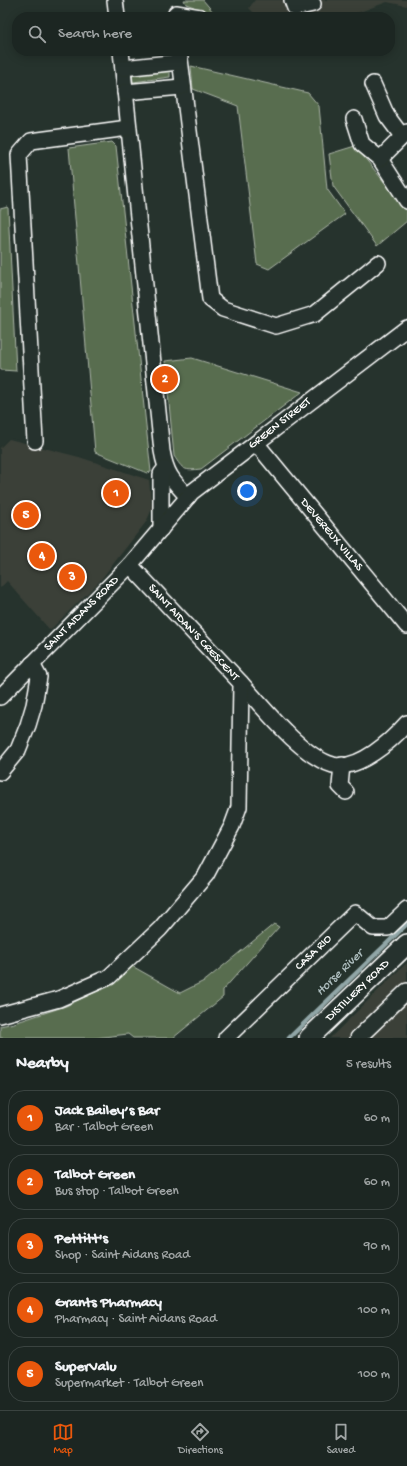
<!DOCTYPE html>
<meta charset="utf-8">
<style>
body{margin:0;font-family:"Gochi Hand",sans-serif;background:#252e2a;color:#f1f3f6}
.you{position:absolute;left:247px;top:491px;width:14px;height:14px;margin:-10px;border:3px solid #fff;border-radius:50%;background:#1a73e8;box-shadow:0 0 0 6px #1a73e833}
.badge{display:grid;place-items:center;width:26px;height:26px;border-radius:50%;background:#ea580c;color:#fff;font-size:13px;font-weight:700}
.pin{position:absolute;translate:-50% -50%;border:2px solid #fff;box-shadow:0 1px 4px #0006}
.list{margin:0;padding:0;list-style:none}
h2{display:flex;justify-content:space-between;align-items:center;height:52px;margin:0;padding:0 16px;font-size:17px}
h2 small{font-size:13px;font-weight:400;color:#a0a5a5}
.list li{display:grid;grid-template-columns:26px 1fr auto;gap:12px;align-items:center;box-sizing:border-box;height:56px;margin:0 8px 8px;padding:0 8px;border:1px solid #3a4340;border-radius:16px}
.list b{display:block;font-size:15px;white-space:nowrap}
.list p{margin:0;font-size:13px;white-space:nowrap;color:#a0a5a5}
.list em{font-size:13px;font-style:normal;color:#a0a5a5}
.icon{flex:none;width:22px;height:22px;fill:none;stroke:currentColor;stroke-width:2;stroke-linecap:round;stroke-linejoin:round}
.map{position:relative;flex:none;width:407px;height:1038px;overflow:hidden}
.search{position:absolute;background:#1c2622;box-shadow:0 2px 10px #0003;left:12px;right:12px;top:12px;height:44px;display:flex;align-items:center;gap:10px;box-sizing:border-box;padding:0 14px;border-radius:16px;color:#a0a5a5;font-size:15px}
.sheet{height:372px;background:#1c2622}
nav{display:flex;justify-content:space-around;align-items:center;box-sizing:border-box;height:56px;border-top:1px solid #3a4340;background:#1c2622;font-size:11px;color:#a0a5a5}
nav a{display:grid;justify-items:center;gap:2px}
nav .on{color:#ea580c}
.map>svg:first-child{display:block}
.built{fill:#3b4139}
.green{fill:#596d50;stroke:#acb6a8}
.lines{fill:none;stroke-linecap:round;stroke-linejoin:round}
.stream{stroke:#91a6a7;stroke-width:4.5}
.minor-casing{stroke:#fff;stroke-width:18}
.major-casing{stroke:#fff;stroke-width:22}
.minor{stroke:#26332d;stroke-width:15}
.major{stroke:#26332d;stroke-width:19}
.labels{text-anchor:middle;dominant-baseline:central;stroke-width:3;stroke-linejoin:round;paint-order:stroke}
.street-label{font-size:12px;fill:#fff;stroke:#26332d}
.water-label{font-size:13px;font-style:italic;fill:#acbcbd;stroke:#26332d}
</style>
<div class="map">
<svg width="407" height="1038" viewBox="0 0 407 1038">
<rect width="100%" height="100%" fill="#26332d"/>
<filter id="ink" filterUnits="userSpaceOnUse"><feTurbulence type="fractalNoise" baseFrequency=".025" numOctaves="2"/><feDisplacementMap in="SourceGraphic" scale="8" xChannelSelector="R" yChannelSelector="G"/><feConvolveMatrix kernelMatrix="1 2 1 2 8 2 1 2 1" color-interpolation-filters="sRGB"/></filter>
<g filter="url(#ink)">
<g class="built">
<path d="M255,0H407V6L387,2L346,17H263L257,16L249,8Z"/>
<path d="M9,439L79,457L149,480L152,509L146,522L99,582L50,630L7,581L0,588V448Z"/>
<path d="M407,963V1038H330L398,971Z"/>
</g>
<g class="green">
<path d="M184,0H203L214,13L194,10V7L186,4Z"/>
<path d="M191,66L308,93L319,106L327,189L345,214L269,269L257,264L238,106L193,89Z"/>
<path d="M170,69V77L133,82L132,73Z"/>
<path d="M112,142L116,146L151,472L147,473L95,452L69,148Z"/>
<path d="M355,146L407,210V221L377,246L333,186L329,154Z"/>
<path d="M8,207V208L16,371L1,370L0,368V209Z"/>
<path d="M192,358L302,392L201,469C184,471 183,470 174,456L165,361Z"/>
<path d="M274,924L279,927L223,990V997L173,1038H133L128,1034L95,1038H0V1026L14,1023L66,1006L114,983L132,966L180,993L206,980Z"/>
</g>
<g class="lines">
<path class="stream" d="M289,1038L407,924"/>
<defs>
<g id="minor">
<path d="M115,0L117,17"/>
<path d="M292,0L295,8L313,4"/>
<path d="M176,13L200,17"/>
<path d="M121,51L162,451C166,474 172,480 188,497"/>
<path d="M179,51L210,299L223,309L276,326L315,314L378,263"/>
<path d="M123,68L179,62"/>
<path d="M373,84L387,116L402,136"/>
<path d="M125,92L182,87"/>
<path d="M354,119L362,144L380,159L407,201"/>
<path d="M380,159L407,132"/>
<path d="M35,441L19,155L31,141L128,128"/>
<path d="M256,443L407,626"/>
<path d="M161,529V474L165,469"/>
<path d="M241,683C263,707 301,756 333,765C359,771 392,740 407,723"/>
<path d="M0,697L130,565L192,492L407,328"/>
<path d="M342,765L340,786L346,792"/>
<path d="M0,772L18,750L28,725L34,705L39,677L32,664"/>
<path d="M0,1015L59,999L109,977L160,929L206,875L232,826L239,807L241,683L130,565"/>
<path d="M226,1038L355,913L373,928H388L407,910"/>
<path d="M358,1038L407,991"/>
</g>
<path id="major" d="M309,1038L407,944"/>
</defs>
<use href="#minor" class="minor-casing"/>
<use href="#major" class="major-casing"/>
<use href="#minor" class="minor"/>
<use href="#major" class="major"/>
</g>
</g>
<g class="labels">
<g class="street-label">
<text transform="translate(280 424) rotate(-38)">GREEN STREET</text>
<text transform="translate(331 535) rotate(50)">DEVEREUX VILLAS</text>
<text transform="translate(82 614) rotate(-45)">SAINT AIDANS ROAD</text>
<text transform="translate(193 633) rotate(47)">SAINT AIDAN'S CRESCENT</text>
<text transform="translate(314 953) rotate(-44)">CASA RIO</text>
<text transform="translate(358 991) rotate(-44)">DISTILLERY ROAD</text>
</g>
<g class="water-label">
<text transform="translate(340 973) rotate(-44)">Horse River</text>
</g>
</g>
</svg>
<div class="you"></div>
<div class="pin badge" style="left:116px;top:493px">1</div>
<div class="pin badge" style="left:165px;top:379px">2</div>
<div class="pin badge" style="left:72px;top:577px">3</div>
<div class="pin badge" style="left:42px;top:556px">4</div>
<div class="pin badge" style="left:26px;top:515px">5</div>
<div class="search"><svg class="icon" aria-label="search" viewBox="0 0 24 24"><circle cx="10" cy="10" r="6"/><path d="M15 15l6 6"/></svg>Search here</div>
</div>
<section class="sheet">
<h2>Nearby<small>5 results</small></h2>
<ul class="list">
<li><span class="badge">1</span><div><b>Jack Bailey’s Bar</b><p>Bar · Talbot Green</p></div><em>60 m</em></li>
<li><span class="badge">2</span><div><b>Talbot Green</b><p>Bus stop · Talbot Green</p></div><em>60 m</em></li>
<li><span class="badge">3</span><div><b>Pettitt's</b><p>Shop · Saint Aidans Road</p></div><em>90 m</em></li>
<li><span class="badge">4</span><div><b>Grants Pharmacy</b><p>Pharmacy · Saint Aidans Road</p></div><em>100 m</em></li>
<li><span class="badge">5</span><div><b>SuperValu</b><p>Supermarket · Talbot Green</p></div><em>100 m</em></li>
</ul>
</section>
<nav>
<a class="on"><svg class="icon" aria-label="map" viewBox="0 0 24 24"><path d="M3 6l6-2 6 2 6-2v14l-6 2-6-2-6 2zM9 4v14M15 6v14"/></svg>Map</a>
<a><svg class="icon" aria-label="directions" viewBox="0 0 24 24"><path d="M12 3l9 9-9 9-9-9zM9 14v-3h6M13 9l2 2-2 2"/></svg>Directions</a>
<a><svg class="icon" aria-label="saved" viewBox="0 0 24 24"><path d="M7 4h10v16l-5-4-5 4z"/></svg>Saved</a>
</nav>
